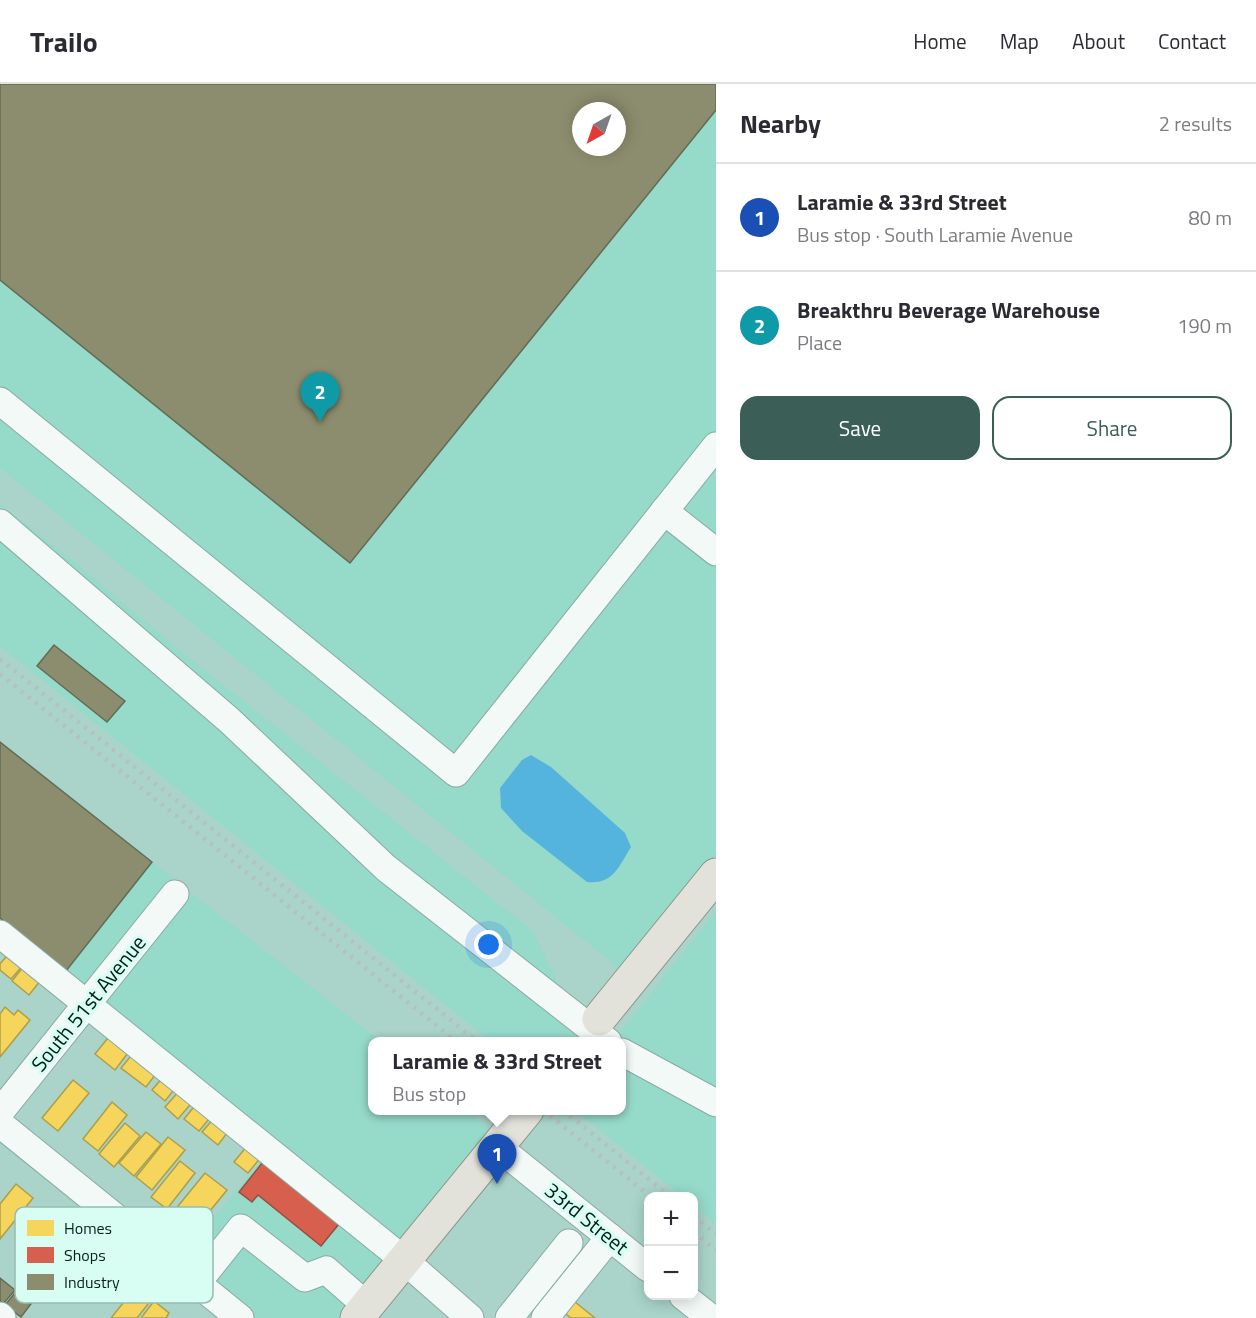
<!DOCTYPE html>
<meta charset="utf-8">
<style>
body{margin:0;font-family:"Titillium Web",sans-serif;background:#f7f7f7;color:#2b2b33}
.controls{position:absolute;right:18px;bottom:18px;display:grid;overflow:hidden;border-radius:12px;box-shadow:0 3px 15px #0003}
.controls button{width:54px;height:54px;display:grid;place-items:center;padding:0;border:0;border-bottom:2px solid #e1e1e2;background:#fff;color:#2b2b33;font:30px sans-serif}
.compass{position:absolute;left:572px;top:18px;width:54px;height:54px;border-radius:50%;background:#fff;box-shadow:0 3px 15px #0003;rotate:220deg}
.you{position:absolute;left:489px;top:861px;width:21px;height:21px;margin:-15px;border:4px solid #fff;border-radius:50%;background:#1a73e8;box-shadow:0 0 0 9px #1a73e833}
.badge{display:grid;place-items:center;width:39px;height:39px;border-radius:50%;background:#3b5f57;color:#fff;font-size:20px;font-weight:700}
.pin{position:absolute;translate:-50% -50px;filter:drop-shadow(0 2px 3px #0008)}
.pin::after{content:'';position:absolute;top:32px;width:21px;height:18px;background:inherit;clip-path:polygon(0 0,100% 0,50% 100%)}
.popup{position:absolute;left:368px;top:953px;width:258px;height:78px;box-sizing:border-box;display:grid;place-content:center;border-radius:12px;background:#fff;filter:drop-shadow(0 2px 4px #0005);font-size:20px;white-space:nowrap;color:#7c7c81}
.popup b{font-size:22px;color:#2b2b33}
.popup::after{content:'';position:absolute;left:50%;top:100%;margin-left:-12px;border:12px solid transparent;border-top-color:#fff}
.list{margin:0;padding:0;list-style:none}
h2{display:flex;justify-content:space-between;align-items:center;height:78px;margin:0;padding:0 24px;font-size:26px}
h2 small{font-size:20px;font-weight:400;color:#7c7c81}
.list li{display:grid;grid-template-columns:39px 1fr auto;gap:18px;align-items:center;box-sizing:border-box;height:108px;padding:0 24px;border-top:2px solid #e1e1e2}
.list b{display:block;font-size:22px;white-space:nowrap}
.list p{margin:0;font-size:20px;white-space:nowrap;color:#7c7c81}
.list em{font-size:20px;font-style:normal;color:#7c7c81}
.actions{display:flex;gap:12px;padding:18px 24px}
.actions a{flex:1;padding:14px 0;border:2px solid #3b5f57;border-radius:18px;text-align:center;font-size:21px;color:#3b5f57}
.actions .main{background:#3b5f57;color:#fff}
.map{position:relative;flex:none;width:716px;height:1234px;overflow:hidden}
header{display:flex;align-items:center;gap:36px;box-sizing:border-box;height:84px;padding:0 30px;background:#fff;border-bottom:2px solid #e1e1e2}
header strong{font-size:28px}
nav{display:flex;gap:33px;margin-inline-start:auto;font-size:21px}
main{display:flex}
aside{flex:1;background:#fff}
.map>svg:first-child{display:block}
.built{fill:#96daca;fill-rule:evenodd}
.water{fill:#54b4dd}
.homes{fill:#f6d55c;stroke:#ac9f48;stroke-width:1.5}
.shops{fill:#d6604d;stroke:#964d3e;stroke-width:1.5}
.industry{fill:#8c8c6e;stroke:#626c55;stroke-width:1.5;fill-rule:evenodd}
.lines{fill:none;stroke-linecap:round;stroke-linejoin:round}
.minor-casing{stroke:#8aaba3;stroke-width:29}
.major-casing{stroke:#8c9688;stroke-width:35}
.minor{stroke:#f2f9f7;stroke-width:27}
.major{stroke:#e2e2db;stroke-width:33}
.rail{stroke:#b5c1be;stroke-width:4.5;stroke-dasharray:3 6;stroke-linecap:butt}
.labels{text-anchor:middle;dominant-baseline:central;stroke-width:6;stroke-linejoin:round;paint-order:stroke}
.street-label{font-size:21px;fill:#00201a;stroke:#d8fdf3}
.key{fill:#d8fdf3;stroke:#97bbb2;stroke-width:1.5}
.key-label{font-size:16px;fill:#00201a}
</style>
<header>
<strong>Trailo</strong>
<nav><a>Home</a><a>Map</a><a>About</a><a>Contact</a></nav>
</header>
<main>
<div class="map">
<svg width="716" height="1234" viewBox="0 0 716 1234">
<rect width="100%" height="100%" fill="#aad4c9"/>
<g class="built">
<path d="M0,0H716V770L621,886L0,384ZM581,27H617V63H581Z"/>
<path d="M0,420L77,480L182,568L533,847L561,905L618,951L716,827V1140L694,1122V1112H682L576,1027L622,1026V958L490,957L0,562Z"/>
<path d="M0,658L380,957L372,958V1026L467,1027L497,1050L349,1234H248L177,1177L272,1063L0,845Z"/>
</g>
<path class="water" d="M531,671L551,683L625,749L631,763C619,782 613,801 587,798L522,747L501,724L500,704L522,676Z"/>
<g class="homes">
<path d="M11,867L25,879L11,895L0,886V880Z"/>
<path d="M27,878L44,892L29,911L12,897Z"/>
<path d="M5,923L14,931L18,926L30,936L0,973V930Z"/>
<path d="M112,949L131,965L115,986L95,970Z"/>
<path d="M135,967L159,986L146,1003L121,984Z"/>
<path d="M164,992L177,1002L165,1017L152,1006Z"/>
<path d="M73,996L89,1009L58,1047L42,1034Z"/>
<path d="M181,1005L194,1016L178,1035L165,1023Z"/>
<path d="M112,1018L127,1031L98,1067L83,1055Z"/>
<path d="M198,1018L213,1030L199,1047L184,1035Z"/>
<path d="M216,1032L231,1044L218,1061L202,1048Z"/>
<path d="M125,1039L140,1052L114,1083L99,1070Z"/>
<path d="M146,1048L161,1060L134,1092L119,1079Z"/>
<path d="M168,1053L185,1066L152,1106L136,1093Z"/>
<path d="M247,1062L261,1073L248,1089L234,1078Z"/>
<path d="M180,1077L195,1089L167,1125L151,1113Z"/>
<path d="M205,1089L227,1106L196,1144L174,1127Z"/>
<path d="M16,1100L33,1114L0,1155V1120Z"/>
<path d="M67,1143L84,1157L52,1198L34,1184Z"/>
<path d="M87,1157L103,1169L75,1204L59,1192Z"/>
<path d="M136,1203L152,1215L137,1234H111Z"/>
<path d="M154,1217L169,1229L166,1234H141Z"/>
<path d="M575,1218L595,1234H571L565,1229Z"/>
</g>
<path class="shops" d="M266,1074L343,1135L321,1162L258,1111L252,1118L239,1108Z"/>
<g class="industry">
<path d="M0,0H716V26L350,479L0,196ZM581,27H617V63H581Z"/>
<path d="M54,561L125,617L107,638L37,582Z"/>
<path d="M0,658L152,778L66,887L0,834Z"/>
<path d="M0,1194L15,1206L3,1220L0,1217Z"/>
<path d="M19,1204L34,1216L21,1233L5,1221Z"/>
</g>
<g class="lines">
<defs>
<g id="minor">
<path d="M0,317L456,689L716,362"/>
<path d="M664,427L716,468"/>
<path d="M0,439L229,636L386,784L608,958"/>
<path d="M0,850L404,1176L470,1234"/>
<path d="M622,968L716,1019"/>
<path d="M0,1028L175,810"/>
<path d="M0,1040L240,1234"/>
<path d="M498,1063L648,1184"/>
<path d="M197,1199L241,1144L305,1194L326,1186L367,1222"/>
<path d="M683,1212L711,1234"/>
<path d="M0,1232L2,1234"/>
<path d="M509,1234L569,1159"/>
<path d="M545,1234L610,1153"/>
</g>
<g id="major">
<path d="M599,935L716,791"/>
<path d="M357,1234L527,1026"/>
</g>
</defs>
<use href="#minor" class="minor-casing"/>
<use href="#major" class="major-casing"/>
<use href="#minor" class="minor"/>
<use href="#major" class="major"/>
<g class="rail">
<path d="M0,575L478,958"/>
<path d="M0,590L457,958"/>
<path d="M543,1026L650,1112"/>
<path d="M563,1026L670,1112"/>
<path d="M694,1132L716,1150"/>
<path d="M694,1148L716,1166"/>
</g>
</g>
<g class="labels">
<g class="street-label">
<text transform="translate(88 919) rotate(-51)">South 51st Avenue</text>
<text transform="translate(587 1134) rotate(39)">33rd Street</text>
</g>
</g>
<rect x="15" y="1123" width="198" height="96" rx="9" class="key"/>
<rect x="27" y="1136" width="27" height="16" fill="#f6d55c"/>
<rect x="27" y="1163" width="27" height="16" fill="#d6604d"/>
<rect x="27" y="1190" width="27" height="16" fill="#8c8c6e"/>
<g class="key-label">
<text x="64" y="1150">Homes</text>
<text x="64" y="1177">Shops</text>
<text x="64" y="1204">Industry</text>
</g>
</svg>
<div class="controls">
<button>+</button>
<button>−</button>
</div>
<svg class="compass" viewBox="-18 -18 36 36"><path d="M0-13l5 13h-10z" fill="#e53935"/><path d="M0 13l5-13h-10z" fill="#7c7c81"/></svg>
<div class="you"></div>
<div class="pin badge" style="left:497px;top:1100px;background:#1a4fb4">1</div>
<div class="popup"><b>Laramie &amp; 33rd Street</b>Bus stop</div>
<div class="pin badge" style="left:320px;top:338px;background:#0f9aa8">2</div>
</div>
<aside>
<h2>Nearby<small>2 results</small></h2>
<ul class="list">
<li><span class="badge" style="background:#1a4fb4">1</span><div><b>Laramie &amp; 33rd Street</b><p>Bus stop · South Laramie Avenue</p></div><em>80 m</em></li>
<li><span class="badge" style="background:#0f9aa8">2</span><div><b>Breakthru Beverage Warehouse</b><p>Place</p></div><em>190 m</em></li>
</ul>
<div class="actions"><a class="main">Save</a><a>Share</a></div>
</aside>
</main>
